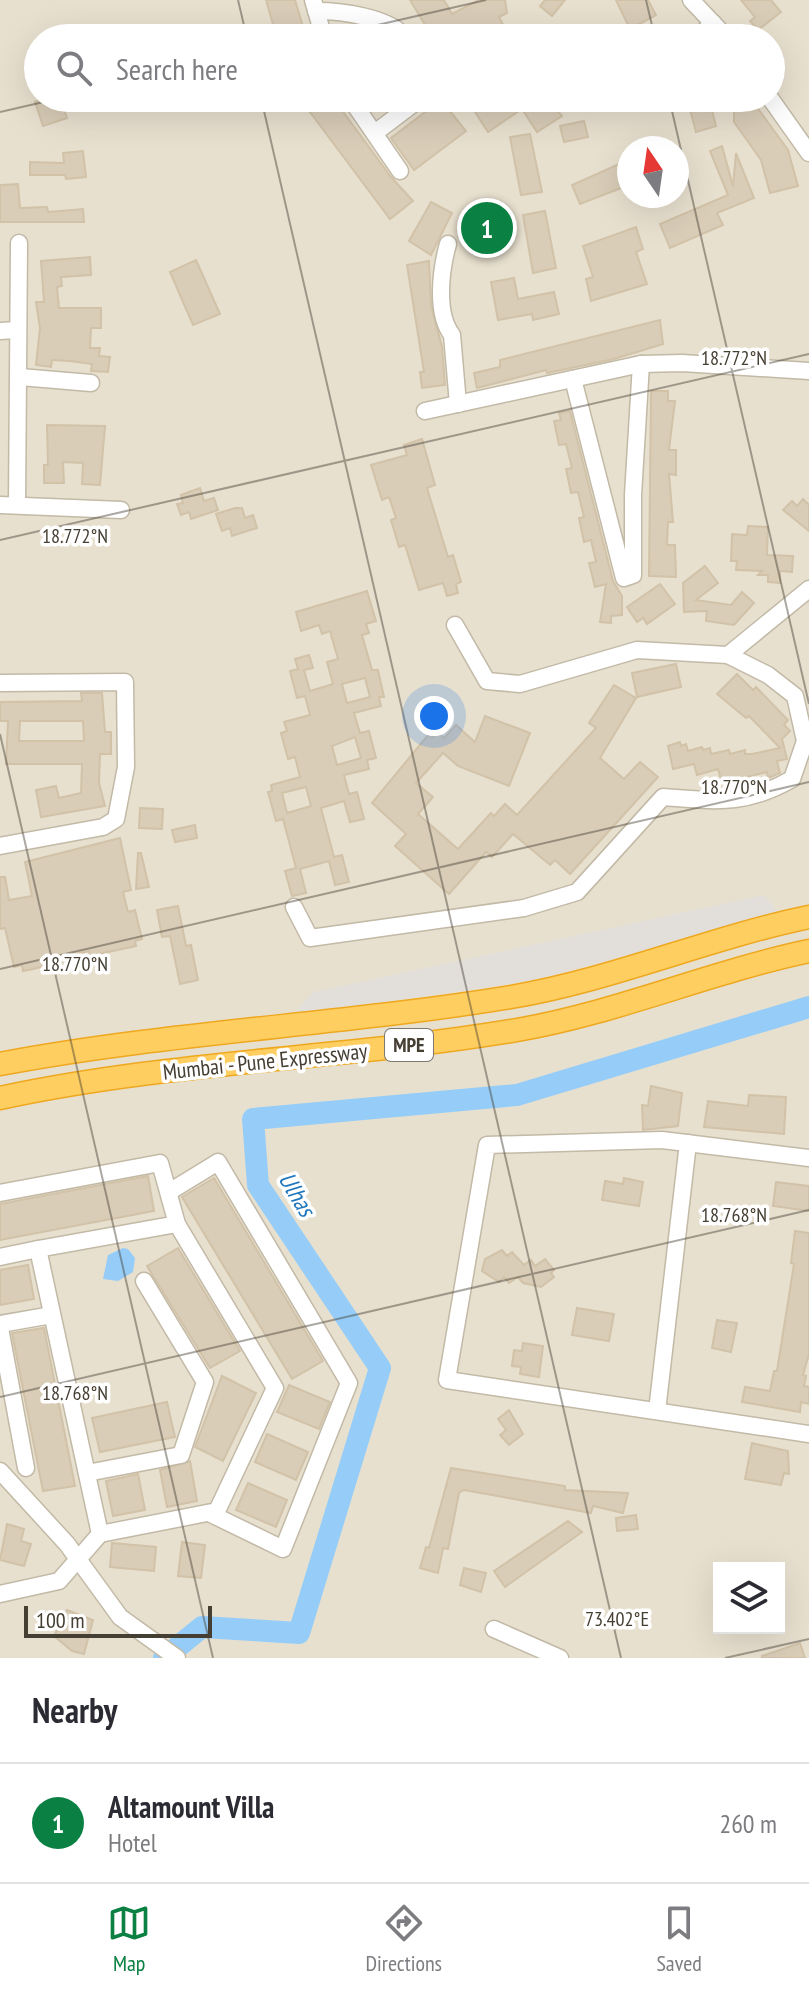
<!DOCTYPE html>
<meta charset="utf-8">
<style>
body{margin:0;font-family:"PT Sans Narrow",sans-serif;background:#f2f2f3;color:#2b2b33}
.controls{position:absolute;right:24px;bottom:24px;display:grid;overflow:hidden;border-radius:0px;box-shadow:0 8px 32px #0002}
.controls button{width:72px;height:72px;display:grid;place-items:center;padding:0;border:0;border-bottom:2px solid #e1e1e2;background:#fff;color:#2b2b33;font:40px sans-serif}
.compass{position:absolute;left:617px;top:136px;width:72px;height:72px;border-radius:50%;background:#fff;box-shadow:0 8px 32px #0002;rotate:347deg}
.scale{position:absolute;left:24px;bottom:20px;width:188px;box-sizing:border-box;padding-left:8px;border:4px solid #453e32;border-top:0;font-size:22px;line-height:28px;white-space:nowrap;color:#453e32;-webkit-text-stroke:6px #fff;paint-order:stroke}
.you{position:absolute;left:434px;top:716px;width:28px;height:28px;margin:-20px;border:6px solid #fff;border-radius:50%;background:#1a73e8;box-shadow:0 0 0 12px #1a73e833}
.badge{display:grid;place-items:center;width:52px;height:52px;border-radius:50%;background:#0b8043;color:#fff;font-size:26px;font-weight:700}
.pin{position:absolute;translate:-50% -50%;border:4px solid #fff;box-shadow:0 2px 8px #0006}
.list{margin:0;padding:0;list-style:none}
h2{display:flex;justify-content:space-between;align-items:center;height:104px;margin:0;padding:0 32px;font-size:34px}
h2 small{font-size:26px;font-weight:400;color:#7c7c81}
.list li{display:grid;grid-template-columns:52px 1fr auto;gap:24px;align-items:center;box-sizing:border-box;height:120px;padding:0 32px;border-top:2px solid #e1e1e2}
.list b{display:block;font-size:30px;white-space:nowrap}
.list p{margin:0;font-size:26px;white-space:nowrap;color:#7c7c81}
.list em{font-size:26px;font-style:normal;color:#7c7c81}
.icon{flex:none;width:44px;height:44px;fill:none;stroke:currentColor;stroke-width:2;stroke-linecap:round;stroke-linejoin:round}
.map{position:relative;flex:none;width:809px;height:1658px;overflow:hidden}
.search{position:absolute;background:#fff;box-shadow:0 8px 32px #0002;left:24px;right:24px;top:24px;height:88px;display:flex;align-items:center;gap:20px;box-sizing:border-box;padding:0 28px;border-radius:44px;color:#7c7c81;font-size:30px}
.sheet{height:224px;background:#fff}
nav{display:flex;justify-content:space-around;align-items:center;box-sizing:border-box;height:112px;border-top:2px solid #e1e1e2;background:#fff;font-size:22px;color:#7c7c81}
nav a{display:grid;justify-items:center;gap:4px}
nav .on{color:#0b8043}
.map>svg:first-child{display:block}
.residential{fill:#e8e0cf;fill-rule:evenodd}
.parking{fill:#e2dfdb}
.water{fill:#95cdf8}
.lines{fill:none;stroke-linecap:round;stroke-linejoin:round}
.river{stroke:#95cdf8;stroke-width:22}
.building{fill:#d9cdb8;stroke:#d1c2a8;stroke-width:2;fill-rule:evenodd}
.minor-casing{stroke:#c2b9a6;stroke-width:19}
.highway-casing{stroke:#eea820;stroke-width:25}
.minor{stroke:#fff;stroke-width:16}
.highway{stroke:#ffce60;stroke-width:22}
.ticks{fill:none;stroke:#453e32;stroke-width:2;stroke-opacity:0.45}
.labels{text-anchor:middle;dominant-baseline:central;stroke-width:7;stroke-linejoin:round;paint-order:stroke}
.shield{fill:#fff;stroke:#7d7870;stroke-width:2}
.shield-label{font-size:20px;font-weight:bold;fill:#453e32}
.street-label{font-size:22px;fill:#453e32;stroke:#fff}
.water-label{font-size:24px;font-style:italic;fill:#2076bb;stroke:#fff}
.ticks-label{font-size:20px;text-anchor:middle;fill:#453e32;stroke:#fff;stroke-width:7;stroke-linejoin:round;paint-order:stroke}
</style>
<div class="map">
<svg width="809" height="1658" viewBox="0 0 809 1658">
<rect width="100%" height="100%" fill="#f3eee1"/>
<path class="residential" d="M0,0H809V1658H0ZM38,38H771V98H38ZM629,148H677V196H629ZM719,1568H779V1628H719Z"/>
<path class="parking" d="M764,895L780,914L534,980L292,1015L314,992Z"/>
<path class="water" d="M123,1248L128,1249L135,1258L133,1272L118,1281L103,1279L108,1255Z"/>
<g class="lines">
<path class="river" d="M164,1658L202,1627L299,1633L380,1368L258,1185L253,1119L517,1095L809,1007"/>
</g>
<g class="building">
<path d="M266,0H295L304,30L277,38Z"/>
<path d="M410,0H444L452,14L479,0H505L507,13L499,17L510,38H433Z"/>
<path d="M545,0H565L552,16L540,6Z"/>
<path d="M616,0H648L656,15L630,29Z"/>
<path d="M741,0H771L781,12L758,30L750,21L755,17Z"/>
<path d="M47,98H60L67,118L43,126L35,102Z"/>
<path d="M312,98H333L391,177L413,201L390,219L304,104Z"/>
<path d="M466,98H547L562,116L537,132L522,109L488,132Z"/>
<path d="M687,98H709L716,126L696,132Z"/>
<path d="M441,100L466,131L414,170L391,138Z"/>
<path d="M744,102L756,106L788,150L798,186L770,193L761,160L734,122V110Z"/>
<path d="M584,121L588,137L564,142L560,126Z"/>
<path d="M530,134L542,192L521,195L510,137Z"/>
<path d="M722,146L733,186L736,153L754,198L717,213L723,225L670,248L660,224L728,195L710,151Z"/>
<path d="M83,151L86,177L66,179L65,175H30V162L64,163L63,153Z"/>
<path d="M626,161L629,185L580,204L572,185Z"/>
<path d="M18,184L20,208L47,207L48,212L83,209L84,222H0V185Z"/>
<path d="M431,202L452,213L431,255L409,241Z"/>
<path d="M545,211L556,268L533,273L523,215Z"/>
<path d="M636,227L643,249L636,252L647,284L591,301L586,279L593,277L583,246Z"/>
<path d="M90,257L91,275L61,277L62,286L57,287L59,308H101V328H91L90,348H100L99,356L110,357L108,372L91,371L92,364L70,361L52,360L51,367L36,365L40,328L36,302H44L41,261Z"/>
<path d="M196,260L220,314L193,325L170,272Z"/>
<path d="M429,261L431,305L442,347L445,385L422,388L420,372H424L407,265Z"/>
<path d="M514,278L518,299L554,292L559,314L533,320L532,314L498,320L491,282Z"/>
<path d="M660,320L663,344L614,359L547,373L546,370L477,388L474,373L500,367V360Z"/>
<path d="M651,391H668V401H675L669,450H676V475L669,474L673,522H668L667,545H675L676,577L649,576Z"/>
<path d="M570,411L613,581L622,596V615L611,616V623L600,622L606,584L595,587L589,563L596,562L591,540L584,542L579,518L584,517L578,492L571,493L566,469L572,468L566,444L559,445L554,421L561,420L559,413Z"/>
<path d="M47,425L105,426L100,485L82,484L83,463L63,462L64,483H44V465H48Z"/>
<path d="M422,439L435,485L427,488L448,557L453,555L461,582L456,584L458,593L447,596L443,583L419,590L405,545L399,547L391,520L396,518L389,497L382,500L371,465L407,455L404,445Z"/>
<path d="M200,488L204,501L214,498L218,510L191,519L189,512L181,515L177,504L183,503L181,495Z"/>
<path d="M803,499L809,505V531L783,510L792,501L797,506Z"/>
<path d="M235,508H242L245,518L253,515L257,528L232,536L230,528L222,531L216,514Z"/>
<path d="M748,526L768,527L767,555L793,556L792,572L780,571V583L768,582V575H758L762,571L736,570L737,561H731L732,534L747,535Z"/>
<path d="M705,566L718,583L696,600L731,605L742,592L754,603L734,625L706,621L707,611L684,612L683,583Z"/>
<path d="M660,584L675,604L647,624L643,618L637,622L627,607Z"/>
<path d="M367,591L376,621L366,624L369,633L362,635L372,670H378L384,697H379L381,706L354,713L360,733L369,731L376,758L367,760L369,769L344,775L349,794L357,792L364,819L350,822L344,801L321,808L334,857L342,855L349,882L335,885L329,861L300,869L306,893L292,896L285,871L296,868L283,819L276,821L268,792L272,791L271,785L300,777L295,757L288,759L281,733L287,731L284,722L310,715L305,696L297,698L290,671L298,669L295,659L309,655L313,668L304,670L310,691L333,684L327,662L338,659L330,631L322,634L319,625L301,631L296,612ZM365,678L370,697L347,703L342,684ZM355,737L361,758L337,765L332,746ZM306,787L311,806L287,813L282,793Z"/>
<path d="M676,664L681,687L637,697L632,673Z"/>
<path d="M737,674L753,690L756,687L788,720L784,725L790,731L782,739L787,759L777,761L780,773L768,778L767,772L722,783L718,769L697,775L694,764L673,769L668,746L680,742L681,746L686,744L688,751L702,747L703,750L710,748L711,754L729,750L730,754L745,750V754H752L780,748L749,716L746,718L717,694Z"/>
<path d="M614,685L636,698L600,758L624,779L640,762L658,777L570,874L555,860L550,865L513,834L492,857L486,852L449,894L395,846L406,834L372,803L428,735L432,738L437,732L444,738L456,725L475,742L485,716L530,733L509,786L458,766L443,753L416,783L433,797L418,814L458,849L491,813L494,816L505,804L517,815L596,728L589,723Z"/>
<path d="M81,693H102L105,732H111V754H100L99,783L105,806L41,817L36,790L56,786L59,798L81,793L82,764H6L8,721H0V702L82,701ZM20,721H83L84,741H19Z"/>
<path d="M140,808L163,809L162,829L139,828Z"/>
<path d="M195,825L197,838L175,842L172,830Z"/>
<path d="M120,838L131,890L123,892L128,912L135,910L142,939L135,941L136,946L90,956L89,951L68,956L69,960L33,969L23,971L22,965L14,967L5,928L0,929V877H5L9,900L32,896L25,862Z"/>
<path d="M138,853H141L149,887L136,889Z"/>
<path d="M178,906L186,946L191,945L198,980L180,984L170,936L162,937L157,910Z"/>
<path d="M651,1086L682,1093L678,1126L643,1130L642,1105L648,1106Z"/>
<path d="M749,1095L786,1097L784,1134L704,1127L708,1101L748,1106Z"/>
<path d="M148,1176L154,1211L0,1240V1204Z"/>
<path d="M214,1178L323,1361L292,1379L182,1197Z"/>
<path d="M624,1178L643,1182L639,1206L602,1200L605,1181L623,1184Z"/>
<path d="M776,1182L809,1186V1211L773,1206Z"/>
<path d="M795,1231L809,1233V1354L803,1375L806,1376L804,1386L809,1387V1404L801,1402L800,1412L742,1402L745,1387L770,1391L774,1371H777L794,1264L791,1263Z"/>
<path d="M178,1248L240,1351L210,1368L147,1266Z"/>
<path d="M502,1250L507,1256L512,1252L524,1265L531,1260L535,1266L545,1259L554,1270L551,1273L554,1277L541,1287L523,1283L518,1277L509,1283L504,1277L499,1282L482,1271L485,1259Z"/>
<path d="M28,1265L34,1299L0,1305V1270Z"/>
<path d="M577,1308L614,1314L609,1341L572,1335Z"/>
<path d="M717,1320L737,1323L731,1352L712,1348Z"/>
<path d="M44,1328L75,1486L43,1491L12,1333Z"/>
<path d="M523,1343L543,1346L539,1377L520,1374L521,1367L512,1366L514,1350L522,1351Z"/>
<path d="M222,1376L256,1393L223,1461L195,1447Z"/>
<path d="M289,1385L330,1402L319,1429L277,1412Z"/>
<path d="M167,1402L175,1437L100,1452L92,1418Z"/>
<path d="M509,1410L523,1434L509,1445L500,1435L506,1430L498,1419Z"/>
<path d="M267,1434L308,1452L296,1480L255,1462Z"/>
<path d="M752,1443L788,1451L789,1474L784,1473L781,1485L745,1479Z"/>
<path d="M190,1461L197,1501L167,1507L160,1470Z"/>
<path d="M451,1468L565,1486V1490L628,1493L623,1513L593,1506L591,1513L464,1490L459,1493L448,1549L443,1548L438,1573L420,1568L426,1547L429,1548Z"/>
<path d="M138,1474L145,1510L113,1516L106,1481Z"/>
<path d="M248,1483L287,1500L276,1527L236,1510Z"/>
<path d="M636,1515L638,1529L617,1531L616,1518Z"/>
<path d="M568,1521L582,1532L505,1587L494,1571Z"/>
<path d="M7,1524L24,1529L21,1541L31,1544L24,1566L0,1560Z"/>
<path d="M182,1542L205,1545L201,1578L178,1576Z"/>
<path d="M112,1543L156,1547L154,1571L110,1567Z"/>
<path d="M464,1568L486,1573L481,1592L460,1585Z"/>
<path d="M67,1610L93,1620L84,1654L72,1651L54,1636Z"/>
<path d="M800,1643L805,1658H762V1656Z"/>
</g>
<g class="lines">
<defs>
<g id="minor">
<path d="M313,0L324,38"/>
<path d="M691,0L727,38"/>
<path d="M316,11C342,11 389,17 406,38"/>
<path d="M697,38L713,23"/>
<path d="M350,98L400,171"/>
<path d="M770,98L809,153"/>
<path d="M376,132L421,98"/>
<path d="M448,244C441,269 435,313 452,335L458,404"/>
<path d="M0,331L17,330"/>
<path d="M20,377L91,383"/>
<path d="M573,379L624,578L633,575V495L641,364"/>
<path d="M425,411L641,364L682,363L809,371"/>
<path d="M17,504L19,243"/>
<path d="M0,505L121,510"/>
<path d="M455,625L487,681L520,684L637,650L728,655"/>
<path d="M0,683L125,682L126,767L116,819L103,827L0,846"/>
<path d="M294,907L310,938L524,908L577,892L663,797C717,801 744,806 792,779L805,741L795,696L768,675L728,655L809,589"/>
<path d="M809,1158L662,1140L487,1145L447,1380L809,1434"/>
<path d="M169,1192L218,1162L349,1383L283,1549L209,1513"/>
<path d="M0,1193L160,1163L177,1224L275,1388L217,1511L100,1534L59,1581L0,1594"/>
<path d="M38,1249L177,1224"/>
<path d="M0,1257L38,1249L100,1534"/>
<path d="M0,1324L52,1315"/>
<path d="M0,1328L26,1468"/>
<path d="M657,1411L688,1143"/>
<path d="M0,1471L67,1544L120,1617L177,1658"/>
<path d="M87,1473L181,1455L205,1382L144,1281"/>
<path d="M494,1629L560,1658"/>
</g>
<g id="highway">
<path d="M0,1064C169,1032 341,1025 511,997C612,980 708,938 809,917"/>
<path d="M0,1098C170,1061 345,1059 517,1030C616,1013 710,972 809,951"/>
</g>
</defs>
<use href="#minor" class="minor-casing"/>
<use href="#highway" class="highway-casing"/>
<use href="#minor" class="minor"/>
<use href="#highway" class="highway"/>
</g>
<path class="ticks" d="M238,0L247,38M646,0L655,38M321,38L486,0M261,98L621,1658M669,98L809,704M0,112L61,98M0,540L809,354M0,734L213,1658M0,969L809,782M0,1397L809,1210M725,1658L809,1639"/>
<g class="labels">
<rect class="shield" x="385" y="1029" width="48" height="32" rx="6"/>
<g class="shield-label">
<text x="409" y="1045">MPE</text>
</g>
<g class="street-label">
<text transform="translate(265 1061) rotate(-6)">Mumbai - Pune Expressway</text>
</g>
<g class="water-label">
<text transform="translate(297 1194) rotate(59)">Ulhas</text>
</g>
</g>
<g class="ticks-label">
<text x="734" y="365">18.772°N</text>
<text x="75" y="543">18.772°N</text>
<text x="734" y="794">18.770°N</text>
<text x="75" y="971">18.770°N</text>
<text x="734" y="1222">18.768°N</text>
<text x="75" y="1400">18.768°N</text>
<text x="617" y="1626">73.402°E</text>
</g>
</svg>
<div class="controls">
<button><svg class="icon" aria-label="layers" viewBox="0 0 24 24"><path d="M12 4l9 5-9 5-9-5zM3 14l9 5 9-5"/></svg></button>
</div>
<svg class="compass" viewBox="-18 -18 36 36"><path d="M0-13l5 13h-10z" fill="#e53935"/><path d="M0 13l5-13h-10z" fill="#7c7c81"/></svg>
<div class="scale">100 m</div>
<div class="you"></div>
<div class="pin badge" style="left:487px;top:228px">1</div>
<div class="search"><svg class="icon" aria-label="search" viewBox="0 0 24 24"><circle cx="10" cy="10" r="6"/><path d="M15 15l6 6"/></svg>Search here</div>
</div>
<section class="sheet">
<h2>Nearby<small></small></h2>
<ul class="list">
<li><span class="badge">1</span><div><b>Altamount Villa</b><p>Hotel</p></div><em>260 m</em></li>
</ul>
</section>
<nav>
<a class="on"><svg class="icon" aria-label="map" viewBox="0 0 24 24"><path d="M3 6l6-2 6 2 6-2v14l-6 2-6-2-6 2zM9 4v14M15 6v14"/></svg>Map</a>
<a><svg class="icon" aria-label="directions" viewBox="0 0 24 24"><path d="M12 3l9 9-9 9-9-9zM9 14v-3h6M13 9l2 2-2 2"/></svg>Directions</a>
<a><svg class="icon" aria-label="saved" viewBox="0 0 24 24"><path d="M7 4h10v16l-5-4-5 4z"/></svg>Saved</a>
</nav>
